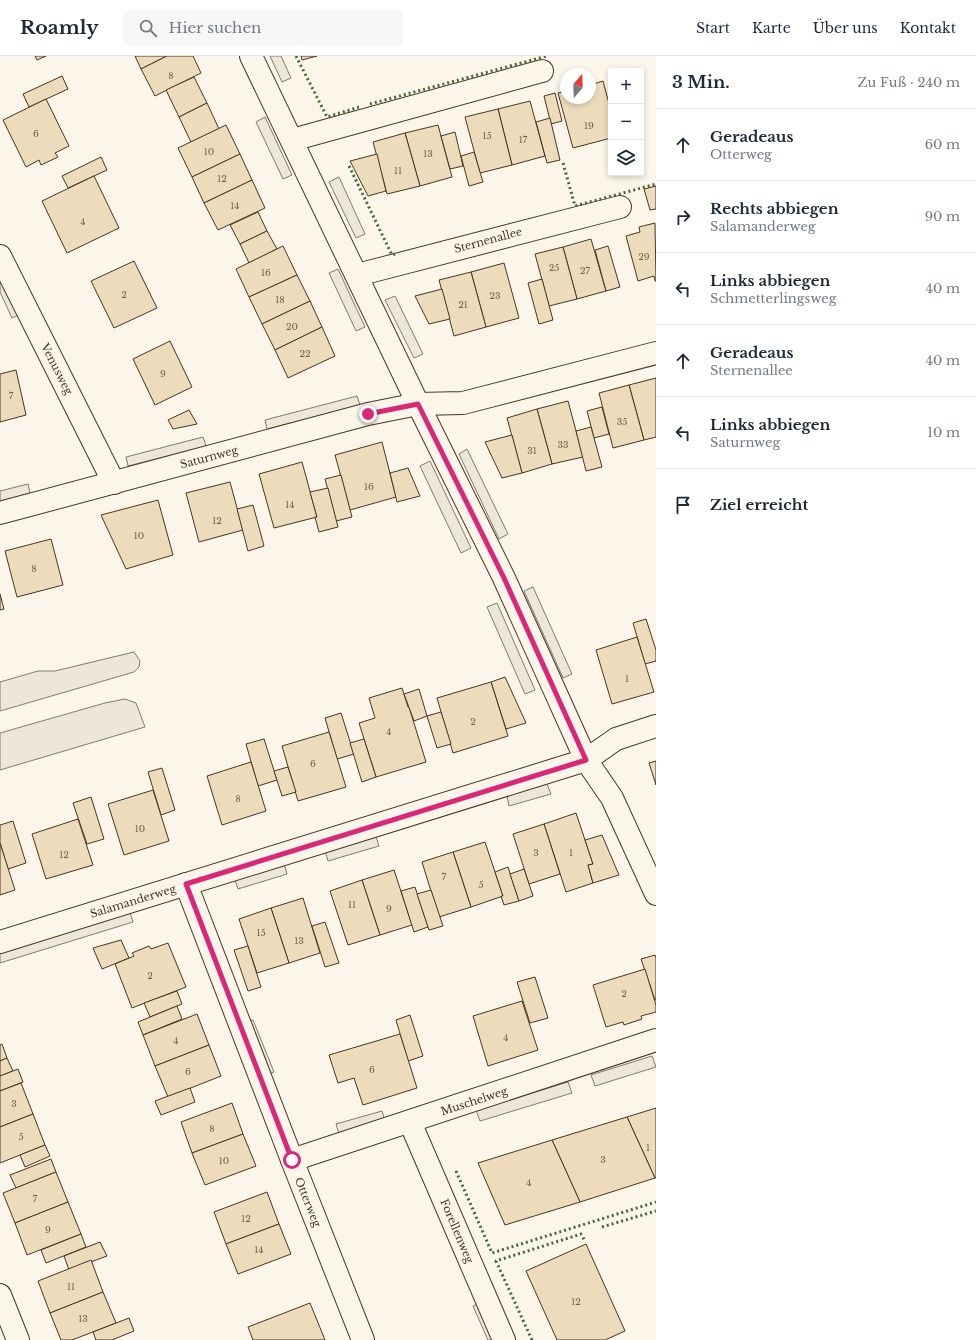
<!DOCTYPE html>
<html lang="de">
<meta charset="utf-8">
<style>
body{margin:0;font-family:"Libre Baskerville",serif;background:#f6f6f7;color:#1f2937}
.controls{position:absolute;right:12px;top:12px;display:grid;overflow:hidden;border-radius:4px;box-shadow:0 2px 6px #0003}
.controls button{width:36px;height:36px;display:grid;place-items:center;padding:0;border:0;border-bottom:1px solid #e0e1e3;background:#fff;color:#1f2937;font:20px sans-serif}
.compass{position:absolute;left:560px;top:12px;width:36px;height:36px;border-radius:50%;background:#fff;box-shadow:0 2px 6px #0003;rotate:19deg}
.stop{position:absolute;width:12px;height:12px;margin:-9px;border:3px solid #db2777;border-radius:50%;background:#fff}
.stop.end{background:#db2777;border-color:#fff;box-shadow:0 1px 4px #0008}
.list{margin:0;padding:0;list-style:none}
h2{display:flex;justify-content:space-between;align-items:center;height:52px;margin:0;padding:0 16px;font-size:17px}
h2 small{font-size:13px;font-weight:400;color:#747a83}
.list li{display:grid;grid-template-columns:26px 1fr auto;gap:12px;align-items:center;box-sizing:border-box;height:72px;padding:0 16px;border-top:1px solid #e0e1e3}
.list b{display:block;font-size:15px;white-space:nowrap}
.list p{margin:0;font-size:13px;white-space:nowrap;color:#747a83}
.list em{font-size:13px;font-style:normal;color:#747a83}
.icon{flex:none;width:22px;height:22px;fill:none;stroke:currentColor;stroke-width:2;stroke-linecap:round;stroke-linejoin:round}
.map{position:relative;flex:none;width:656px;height:1284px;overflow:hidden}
header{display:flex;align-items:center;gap:24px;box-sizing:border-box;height:56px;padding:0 20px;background:#fff;border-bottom:1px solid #e0e1e3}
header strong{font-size:19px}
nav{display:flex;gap:22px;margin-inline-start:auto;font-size:14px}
.search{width:280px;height:36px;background:#f6f6f7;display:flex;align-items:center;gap:10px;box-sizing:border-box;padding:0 14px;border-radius:4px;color:#747a83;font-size:15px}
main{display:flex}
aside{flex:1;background:#fff}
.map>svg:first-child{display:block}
.green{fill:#ede6d9;stroke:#887966}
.parking{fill:#ede7d9;stroke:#887966}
.building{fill:#ecdcbc;stroke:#4a3520}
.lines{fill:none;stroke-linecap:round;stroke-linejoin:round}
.minor-casing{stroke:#4a3520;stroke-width:24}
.minor{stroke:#fbf6e9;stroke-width:22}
.hedge{stroke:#436837;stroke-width:3;stroke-dasharray:2 3;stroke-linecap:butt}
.route{stroke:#db2777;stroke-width:5}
.labels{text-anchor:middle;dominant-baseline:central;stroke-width:3;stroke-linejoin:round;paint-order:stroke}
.number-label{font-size:9px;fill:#725f47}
.street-label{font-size:11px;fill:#4a3520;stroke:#fbf6e9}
</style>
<header>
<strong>Roamly</strong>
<div class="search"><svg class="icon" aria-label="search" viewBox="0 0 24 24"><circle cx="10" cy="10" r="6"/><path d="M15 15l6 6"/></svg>Hier suchen</div>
<nav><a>Start</a><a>Karte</a><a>Über uns</a><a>Kontakt</a></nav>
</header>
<main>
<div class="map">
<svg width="656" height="1284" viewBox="0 0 656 1284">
<rect width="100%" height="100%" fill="#fbf6e9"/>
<g class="green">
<path d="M134,596L140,605L139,611L134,616L0,655V626L38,615H55Z"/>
<path d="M125,643L136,647L145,671L0,714V677L105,647Z"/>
</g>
<g class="parking">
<path d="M270,0H281L291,22L282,26Z"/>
<path d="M265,61L292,119L283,123L256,66Z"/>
<path d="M339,121L365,178L356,182L329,126Z"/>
<path d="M338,213L365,271L356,275L329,217Z"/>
<path d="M0,214L21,258L12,262L0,236Z"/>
<path d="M395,240L423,298L414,302L385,244Z"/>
<path d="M357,340L360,349L267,373L265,364Z"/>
<path d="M203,381L206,390L128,410L126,401Z"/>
<path d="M467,393L508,478L499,483L459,398Z"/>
<path d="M430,405L471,492L461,497L420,410Z"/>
<path d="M28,428L30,437L0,445V435Z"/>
<path d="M533,531L572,618L563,622L524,535Z"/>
<path d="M497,547L535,634L525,638L487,551Z"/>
<path d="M547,728L551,738L509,750L507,740Z"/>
<path d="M376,781L379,790L328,805L325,795Z"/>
<path d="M284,808L287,818L238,833L235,824Z"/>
<path d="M130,857L133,866L0,907V896Z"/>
<path d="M253,964L274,1016L264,1020L244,967Z"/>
<path d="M652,1000L656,1011L595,1030L591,1019Z"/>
<path d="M568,1026L572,1037L480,1065L476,1054Z"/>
<path d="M382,1055L385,1065L339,1078L336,1068Z"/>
<path d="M482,1246L499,1284H488L473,1250Z"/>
</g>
<g class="building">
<path d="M35,0H46L37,4Z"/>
<path d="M135,0H167L141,13Z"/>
<path d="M167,0H193L201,17L155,40L141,13Z"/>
<path d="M301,0H317L302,4Z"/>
<path d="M62,20L68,33L29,51L23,38Z"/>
<path d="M194,21L207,47L179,61L166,34Z"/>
<path d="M603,25L611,55V82L573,92L558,37L566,35V42H590V29Z"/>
<path d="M555,37L562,65L551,68L544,40Z"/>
<path d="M46,43L69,90L55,97L58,101L41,109L39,104L26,111L3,64Z"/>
<path d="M530,45L545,100L512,109L498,53Z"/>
<path d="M207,47L219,73L191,86L179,61Z"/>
<path d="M498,53L512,109L480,117L465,61Z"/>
<path d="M550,62L560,104L547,107L536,66Z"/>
<path d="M226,69L240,98L192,121L178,92Z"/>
<path d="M438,69L452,121L420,130L405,77Z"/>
<path d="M455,76L463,110L450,113L441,80Z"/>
<path d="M405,77L420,130L387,138L373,86Z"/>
<path d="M474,96L483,126L469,130L461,100Z"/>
<path d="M240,98L252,124L204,147L192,121Z"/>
<path d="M377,98L386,135L368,140L350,105Z"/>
<path d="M101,101L107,114L68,132L62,120Z"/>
<path d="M94,120L119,172L67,197L42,145Z"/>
<path d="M252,124L265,152L218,174L204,147Z"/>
<path d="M656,130V153L650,154L644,133Z"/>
<path d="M258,156L267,175L240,188L230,169Z"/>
<path d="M655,167L656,225H655L654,220L638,225L626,180L640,176L639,171Z"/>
<path d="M267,175L277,193L249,207L240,188Z"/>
<path d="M591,183L606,235L577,243L563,191Z"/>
<path d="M283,190L297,219L249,241L236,213Z"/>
<path d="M608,190L620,231L606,235L595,194Z"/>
<path d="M563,191L577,243L549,250L535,198Z"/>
<path d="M134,205L157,252L114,272L91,225Z"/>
<path d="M504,207L519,262L486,271L471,216Z"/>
<path d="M471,216L486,271L454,280L439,224Z"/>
<path d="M297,219L310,245L262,268L249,241Z"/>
<path d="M542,223L553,264L539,268L528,227Z"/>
<path d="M442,233L450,263L429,268L415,240Z"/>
<path d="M310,245L322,271L275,294L262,268Z"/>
<path d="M322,271L335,300L288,322L275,294Z"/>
<path d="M170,285L192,331L155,349L133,303Z"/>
<path d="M16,314L26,359L0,366V318Z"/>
<path d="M656,322V381L644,384L629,329Z"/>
<path d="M629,329L644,384L613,392L599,337Z"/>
<path d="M568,345L583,401L552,408L537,353Z"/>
<path d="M602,351L609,378L594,382L587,355Z"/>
<path d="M537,353L552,408L522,417L507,362Z"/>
<path d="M189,354L197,368L173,373L168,364Z"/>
<path d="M591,371L602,411L586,415L576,375Z"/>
<path d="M512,379L522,417L502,422L485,386Z"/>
<path d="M382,386L396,441L350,454L335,399Z"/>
<path d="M302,406L317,461L274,472L259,418Z"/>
<path d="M408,412L420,440L397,446L390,417Z"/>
<path d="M341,419L352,461L336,465L325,423Z"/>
<path d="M230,426L243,474L199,486L186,437Z"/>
<path d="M328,432L338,471L319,476L315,461H317L310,436Z"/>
<path d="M158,444L173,499L126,513L101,459Z"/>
<path d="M253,449L264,490L248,495L237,453Z"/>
<path d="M51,483L63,529L17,541L5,495Z"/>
<path d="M0,538L4,553L0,554Z"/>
<path d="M646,563L656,594V605L645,608L633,567Z"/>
<path d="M637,581L654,636L612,648L596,594Z"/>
<path d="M505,621L526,667L506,673L491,626Z"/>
<path d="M491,626L508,680L453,697L437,642Z"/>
<path d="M402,632L408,651H409L426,706L376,721L359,667L375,662L369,642Z"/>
<path d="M419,633L427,660L414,665L404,638Z"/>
<path d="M441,656L451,688L437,692L427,660Z"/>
<path d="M341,657L354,698L337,703L325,662Z"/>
<path d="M329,676L346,731L298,745L282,690Z"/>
<path d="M264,683L277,724L258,730L246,688Z"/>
<path d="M364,683L376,721L362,726L350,687Z"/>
<path d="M656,705V729L649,707Z"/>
<path d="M251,706L266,755L222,769L207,720Z"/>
<path d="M288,711L296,736L282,740L274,715Z"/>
<path d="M162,712L175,754L161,759L148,716Z"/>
<path d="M153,734L169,785L124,799L108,748Z"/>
<path d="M91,741L104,783L87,788L73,747Z"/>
<path d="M576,757L593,808L588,809L593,827L566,836L544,768Z"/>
<path d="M78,763L93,809L46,823L32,778Z"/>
<path d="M13,765L26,807L8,813L0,787V769Z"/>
<path d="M544,768L560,818L529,828L513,778Z"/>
<path d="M602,779L619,819L593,827L588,809L593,808L585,784Z"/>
<path d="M485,786L503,840L471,851L453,796Z"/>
<path d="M0,787L15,834L0,839Z"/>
<path d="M453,796L471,851L439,861L422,806Z"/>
<path d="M508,811L519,845L504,849L501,840H503L495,816Z"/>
<path d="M524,813L533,840L519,845L510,818Z"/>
<path d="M394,814L412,869L380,879L362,824Z"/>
<path d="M362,824L380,879L348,889L330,835Z"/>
<path d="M415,831L428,871L414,876L401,835Z"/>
<path d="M431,834L443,870L429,874L417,838Z"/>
<path d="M303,842L320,897L289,907L271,852Z"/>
<path d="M271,852L289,907L257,917L239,863Z"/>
<path d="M325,866L339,907L325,911L312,870Z"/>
<path d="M121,884L129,902L102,913L93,892Z"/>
<path d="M168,887L186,931L132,952L115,908L134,900L132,897L149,890L151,893Z"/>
<path d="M248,890L261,931L248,935L234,894Z"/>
<path d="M655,899L656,902V944H655L641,903Z"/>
<path d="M645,913L656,949V956L641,960L642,963L624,969L623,966L606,971L593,929Z"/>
<path d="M535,921L548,962L530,967L517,926Z"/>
<path d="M177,935L182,948L150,961L144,947Z"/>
<path d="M522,945L538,994L488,1010L473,960Z"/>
<path d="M177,950L182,963L143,979L138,966Z"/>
<path d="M197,958L209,989L155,1010L143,979Z"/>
<path d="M410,959L423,1000L408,1005L396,964Z"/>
<path d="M400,978L417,1032L363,1049L354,1022L338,1027L329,999Z"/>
<path d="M2,988L7,1002L0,1005V989Z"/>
<path d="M209,989L221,1020L168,1041L155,1010Z"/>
<path d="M7,1002L13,1015L0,1020V1005Z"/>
<path d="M18,1013L23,1026L0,1035V1020Z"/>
<path d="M21,1027L33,1058L0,1071V1035Z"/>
<path d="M190,1032L195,1046L161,1059L155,1045Z"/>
<path d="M232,1047L243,1078L192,1097L181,1066Z"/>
<path d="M656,1052V1122H655L627,1061Z"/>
<path d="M33,1058L45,1089L0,1107V1071Z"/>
<path d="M627,1061L655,1122L580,1146L552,1084Z"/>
<path d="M243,1078L256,1110L205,1129L192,1097Z"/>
<path d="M552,1084L580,1146L505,1169L478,1107Z"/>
<path d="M45,1089L50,1100L25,1111L20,1099Z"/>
<path d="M51,1103L56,1116L16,1132L10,1119Z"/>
<path d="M56,1116L68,1146L15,1167L3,1137Z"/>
<path d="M267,1136L279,1168L226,1188L214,1156Z"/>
<path d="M68,1146L81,1178L27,1199L15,1167Z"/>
<path d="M279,1168L291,1198L238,1218L226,1188Z"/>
<path d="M81,1178L86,1191L46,1207L41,1194Z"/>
<path d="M100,1186L107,1200L69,1214L64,1200Z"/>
<path d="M586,1188L625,1275L605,1284H557L526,1215Z"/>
<path d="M91,1204L103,1236L50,1257L38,1225Z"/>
<path d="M103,1236L116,1267L72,1284H61L50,1257Z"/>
<path d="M310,1247L325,1284H253L248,1271Z"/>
<path d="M129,1262L134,1275L112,1284H96L93,1276Z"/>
</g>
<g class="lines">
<defs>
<g id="minor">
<path d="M251,0L418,348L504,522L586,704L612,742L656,838"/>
<path d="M292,84L542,15"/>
<path d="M0,200L114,427"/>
<path d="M357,219L620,151"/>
<path d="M0,457L368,358L418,348L463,347L656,297"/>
<path d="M186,828L292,1104L363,1284"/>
<path d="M0,886L586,704L616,683L656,670"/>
<path d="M410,1066L504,1284"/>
<path d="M292,1104L656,984"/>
<path d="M0,1239L18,1284"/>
</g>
</defs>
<use href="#minor" class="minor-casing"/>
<use href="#minor" class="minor"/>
<g class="hedge">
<path d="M296,0L327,61L359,51"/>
<path d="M370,48L547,0"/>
<path d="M563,107L575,150L656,128"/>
<path d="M349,110L392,199L395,198"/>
<path d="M456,1115L492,1197L656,1146"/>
<path d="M602,1171L656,1155"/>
<path d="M532,1284L496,1205L581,1178L585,1185"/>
</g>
</g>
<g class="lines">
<path class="route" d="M292,1104L186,828L586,704L504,522L418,348L368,358"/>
</g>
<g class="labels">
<g class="number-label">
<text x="171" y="19">8</text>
<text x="589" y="69">19</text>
<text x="36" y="77">6</text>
<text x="487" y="79">15</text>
<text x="523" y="83">17</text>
<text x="209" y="95">10</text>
<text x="428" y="97">13</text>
<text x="398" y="114">11</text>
<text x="222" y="122">12</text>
<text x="235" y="149">14</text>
<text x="83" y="165">4</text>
<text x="644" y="200">29</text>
<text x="554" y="211">25</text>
<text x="585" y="214">27</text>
<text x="266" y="216">16</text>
<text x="124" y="238">2</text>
<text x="495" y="239">23</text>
<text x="280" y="243">18</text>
<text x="463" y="248">21</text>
<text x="292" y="270">20</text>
<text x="305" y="297">22</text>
<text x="163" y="317">9</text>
<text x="11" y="339">7</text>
<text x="622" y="365">35</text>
<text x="563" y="388">33</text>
<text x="532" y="394">31</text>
<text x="369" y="430">16</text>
<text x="290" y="448">14</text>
<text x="217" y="464">12</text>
<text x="139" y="479">10</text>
<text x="34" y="512">8</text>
<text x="627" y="622">1</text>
<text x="473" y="665">2</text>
<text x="389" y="675">4</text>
<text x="313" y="707">6</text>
<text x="238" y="742">8</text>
<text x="140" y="772">10</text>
<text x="536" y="796">3</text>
<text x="571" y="796">1</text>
<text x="64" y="798">12</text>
<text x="444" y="820">7</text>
<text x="481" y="828">5</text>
<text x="352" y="848">11</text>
<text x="389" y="852">9</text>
<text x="261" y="876">15</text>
<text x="299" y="884">13</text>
<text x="150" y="919">2</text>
<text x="624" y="937">2</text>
<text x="506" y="981">4</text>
<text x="176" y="984">4</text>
<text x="372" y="1013">6</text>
<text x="188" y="1015">6</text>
<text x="14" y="1047">3</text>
<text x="212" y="1072">8</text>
<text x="21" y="1080">5</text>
<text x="648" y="1091">1</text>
<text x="603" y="1103">3</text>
<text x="224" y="1104">10</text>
<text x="529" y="1126">4</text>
<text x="35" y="1142">7</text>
<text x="246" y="1162">12</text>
<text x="48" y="1173">9</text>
<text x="259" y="1193">14</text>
<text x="71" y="1230">11</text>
<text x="576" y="1245">12</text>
<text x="83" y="1262">13</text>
</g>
<g class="street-label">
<text transform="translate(488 184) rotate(-15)">Sternenallee</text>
<text transform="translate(57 313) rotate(63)">Venusweg</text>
<text transform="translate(209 401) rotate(-15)">Saturnweg</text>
<text transform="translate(133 845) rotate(-17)">Salamanderweg</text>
<text transform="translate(474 1045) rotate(-18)">Muschelweg</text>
<text transform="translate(308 1146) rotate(68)">Otterweg</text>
<text transform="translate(457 1175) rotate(67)">Forellenweg</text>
</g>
</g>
</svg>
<div class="controls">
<button>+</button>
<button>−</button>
<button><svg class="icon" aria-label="layers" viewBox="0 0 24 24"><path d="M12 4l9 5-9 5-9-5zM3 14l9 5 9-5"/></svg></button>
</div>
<svg class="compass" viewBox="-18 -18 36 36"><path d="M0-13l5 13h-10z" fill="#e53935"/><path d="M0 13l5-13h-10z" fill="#747a83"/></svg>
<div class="stop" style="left:292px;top:1104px"></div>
<div class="stop end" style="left:368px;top:358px"></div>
</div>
<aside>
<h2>3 Min.<small>Zu Fuß · 240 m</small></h2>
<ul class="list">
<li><svg class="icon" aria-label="ahead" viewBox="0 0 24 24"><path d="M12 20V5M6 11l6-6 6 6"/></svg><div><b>Geradeaus</b><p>Otterweg</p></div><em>60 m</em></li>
<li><svg class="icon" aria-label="right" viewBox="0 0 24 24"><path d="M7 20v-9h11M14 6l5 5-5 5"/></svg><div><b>Rechts abbiegen</b><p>Salamanderweg</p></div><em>90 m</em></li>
<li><svg class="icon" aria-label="left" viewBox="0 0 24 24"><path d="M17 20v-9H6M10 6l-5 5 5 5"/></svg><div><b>Links abbiegen</b><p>Schmetterlingsweg</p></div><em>40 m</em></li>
<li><svg class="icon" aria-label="ahead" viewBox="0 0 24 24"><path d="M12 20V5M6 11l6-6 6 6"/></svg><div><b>Geradeaus</b><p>Sternenallee</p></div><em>40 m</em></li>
<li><svg class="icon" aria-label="left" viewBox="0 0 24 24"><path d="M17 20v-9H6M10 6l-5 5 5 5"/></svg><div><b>Links abbiegen</b><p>Saturnweg</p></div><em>10 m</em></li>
<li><svg class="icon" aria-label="arrive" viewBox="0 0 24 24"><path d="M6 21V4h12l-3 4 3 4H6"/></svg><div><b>Ziel erreicht</b></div></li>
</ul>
</aside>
</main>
